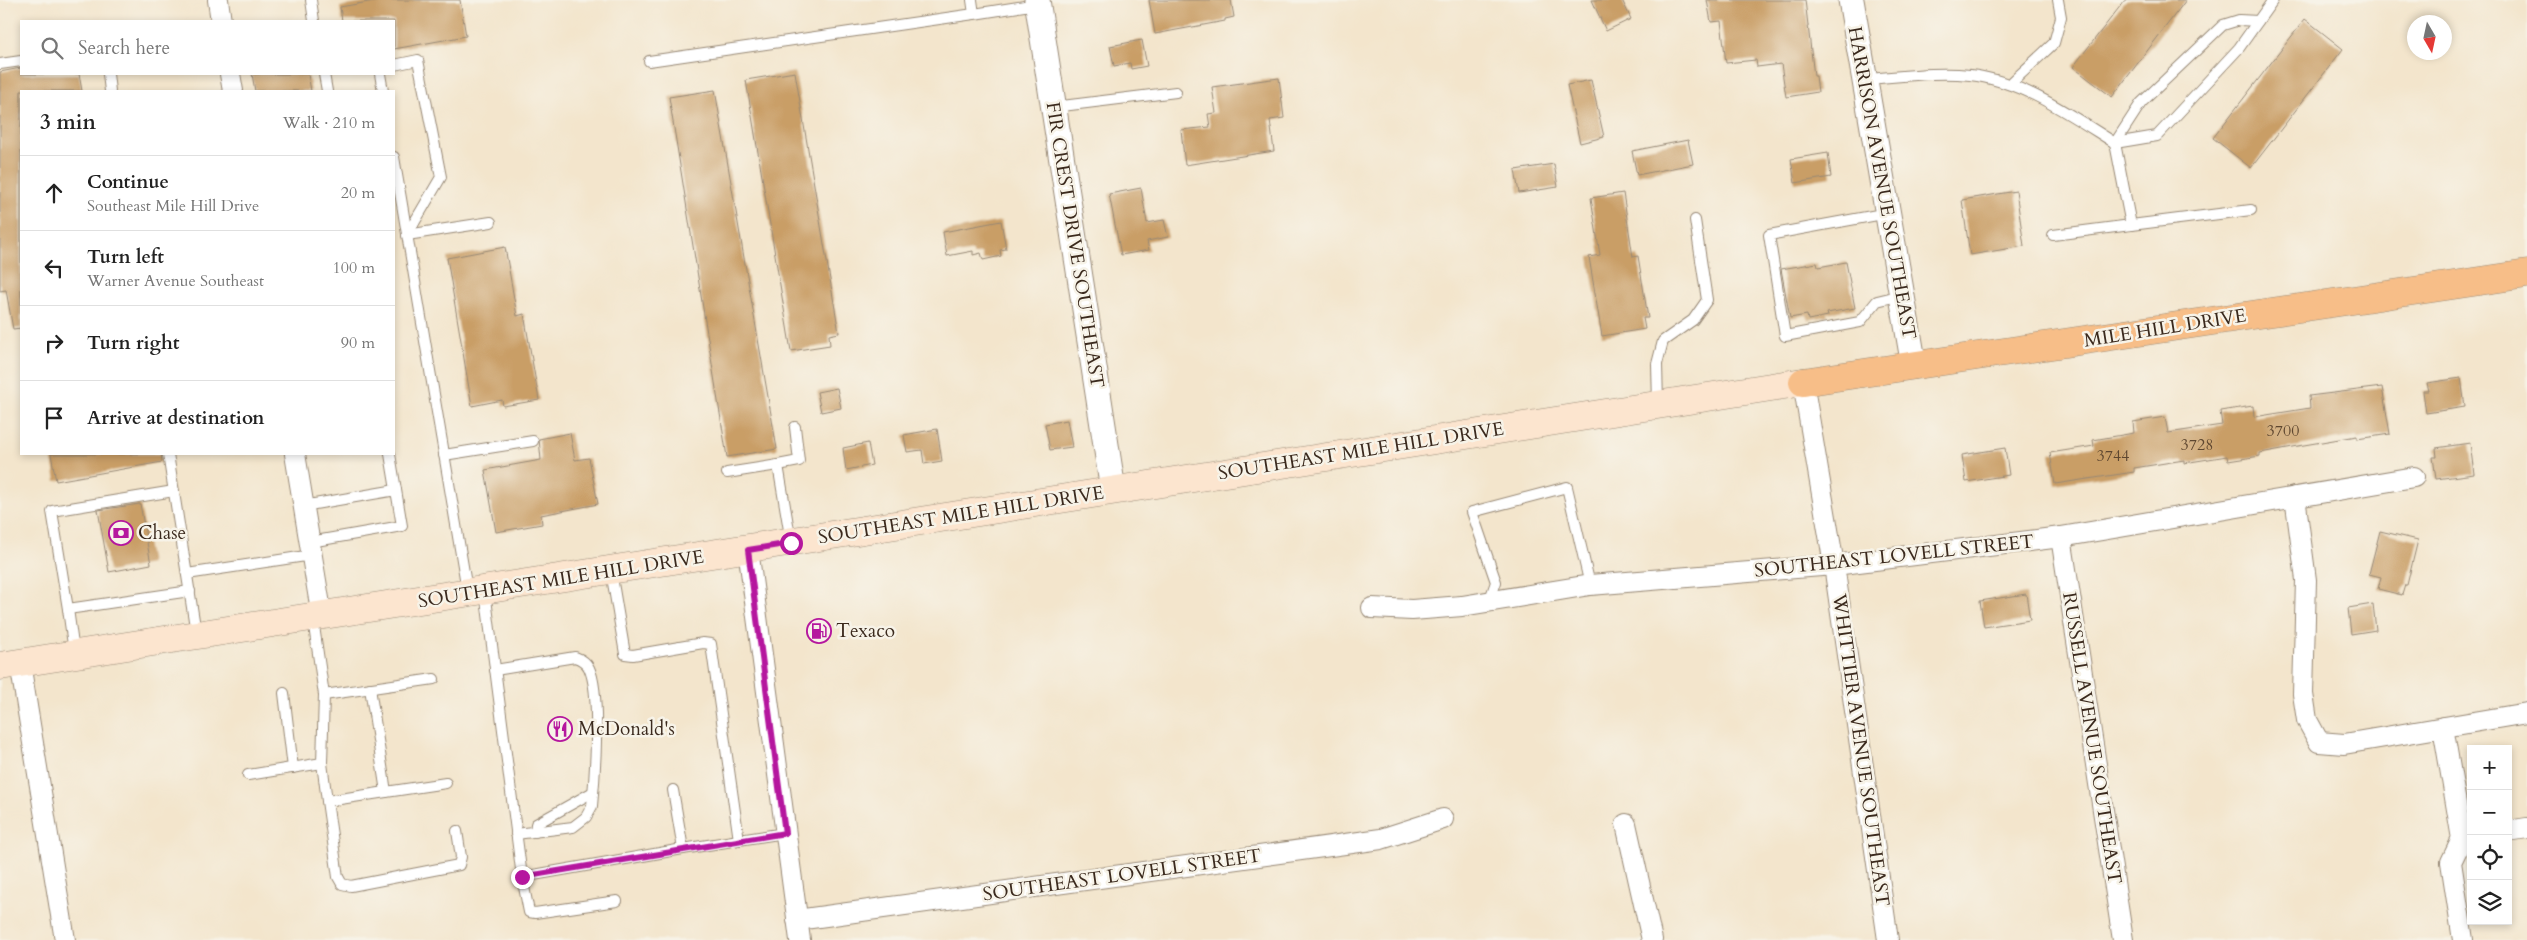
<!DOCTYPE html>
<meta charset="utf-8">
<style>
body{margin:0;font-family:Cardo,serif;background:#f2f2f2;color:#222}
.controls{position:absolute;right:15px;bottom:15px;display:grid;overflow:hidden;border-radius:0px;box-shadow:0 2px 8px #0003}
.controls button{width:45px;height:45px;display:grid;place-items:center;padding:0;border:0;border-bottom:1px solid #e0e0e0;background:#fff;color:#222;font:25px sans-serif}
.compass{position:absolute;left:2407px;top:15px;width:45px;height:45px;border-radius:50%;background:#fff;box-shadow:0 2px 8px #0003;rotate:171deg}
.stop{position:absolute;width:15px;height:15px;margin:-11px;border:4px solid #b5179e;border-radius:50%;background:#fff}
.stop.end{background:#b5179e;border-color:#fff;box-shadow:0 1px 5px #0008}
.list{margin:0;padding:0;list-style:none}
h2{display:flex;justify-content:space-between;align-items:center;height:65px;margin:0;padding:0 20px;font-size:21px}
h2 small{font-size:16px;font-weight:400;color:#767676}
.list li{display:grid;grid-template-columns:32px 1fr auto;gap:15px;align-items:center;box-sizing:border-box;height:75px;padding:0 20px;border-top:1px solid #e0e0e0}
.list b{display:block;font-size:19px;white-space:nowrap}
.list p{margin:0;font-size:16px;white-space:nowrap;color:#767676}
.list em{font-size:16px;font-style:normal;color:#767676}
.icon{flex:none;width:28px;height:28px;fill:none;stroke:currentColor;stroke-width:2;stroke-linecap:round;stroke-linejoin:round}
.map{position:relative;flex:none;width:2527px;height:940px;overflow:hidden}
.search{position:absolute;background:#fff;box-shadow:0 2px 8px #0003;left:20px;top:20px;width:375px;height:55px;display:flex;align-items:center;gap:12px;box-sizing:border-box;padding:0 18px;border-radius:0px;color:#767676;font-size:19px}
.panel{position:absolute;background:#fff;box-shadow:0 2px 8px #0003;left:20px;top:90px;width:375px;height:365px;border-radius:0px}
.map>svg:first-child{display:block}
.building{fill:#c99e66}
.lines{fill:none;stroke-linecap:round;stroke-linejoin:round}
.service-casing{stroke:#978875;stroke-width:12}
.minor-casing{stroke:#978875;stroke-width:22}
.tertiary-casing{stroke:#978875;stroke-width:27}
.secondary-casing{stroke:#978875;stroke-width:29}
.primary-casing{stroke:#978875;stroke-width:29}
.service{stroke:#fff;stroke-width:10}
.minor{stroke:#fff;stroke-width:20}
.tertiary{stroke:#fff;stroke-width:25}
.secondary{stroke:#fce5cf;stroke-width:28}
.primary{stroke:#f7be88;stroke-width:28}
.route{stroke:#b5179e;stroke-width:6}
.labels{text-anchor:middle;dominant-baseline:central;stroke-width:5;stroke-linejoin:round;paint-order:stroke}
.number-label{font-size:16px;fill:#5e4730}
.street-label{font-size:19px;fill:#3b2a1e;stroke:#f7f3e8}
.poi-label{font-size:19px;fill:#3b2a1e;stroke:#f7f3e8;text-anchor:start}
</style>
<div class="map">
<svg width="2527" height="940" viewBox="0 0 2527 940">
<rect width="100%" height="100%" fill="#f7f3e8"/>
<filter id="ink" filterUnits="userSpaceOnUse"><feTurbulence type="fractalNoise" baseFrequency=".02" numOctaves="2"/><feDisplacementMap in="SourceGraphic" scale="10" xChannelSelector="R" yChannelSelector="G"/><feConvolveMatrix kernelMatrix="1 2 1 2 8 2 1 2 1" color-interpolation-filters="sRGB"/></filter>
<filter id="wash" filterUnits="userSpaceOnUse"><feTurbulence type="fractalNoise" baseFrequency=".0096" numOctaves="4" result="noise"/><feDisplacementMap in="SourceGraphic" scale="20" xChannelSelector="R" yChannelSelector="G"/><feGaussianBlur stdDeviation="1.12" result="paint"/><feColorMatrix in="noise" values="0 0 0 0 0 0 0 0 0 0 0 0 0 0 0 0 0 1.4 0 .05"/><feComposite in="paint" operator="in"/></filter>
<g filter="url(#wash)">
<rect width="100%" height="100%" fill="#f3e5cc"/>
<g id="blocks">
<g class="building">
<path d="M380,0H460L466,36L394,49V21H342L340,7Z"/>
<path d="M1149,0H1231L1234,17L1225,19V21L1155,34Z"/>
<path d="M1592,0H1622L1631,19L1606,31Z"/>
<path d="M1707,0H1805L1814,76H1816L1818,92L1786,97L1781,64L1757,67L1756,60L1726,63L1721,21L1711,22Z"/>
<path d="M2125,0H2186L2112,97L2073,67Z"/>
<path d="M2305,19L2343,49L2251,168L2213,138Z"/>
<path d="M1142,40L1147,66L1131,69L1130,63L1114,66L1110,46Z"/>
<path d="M21,68V74H79L82,91H21V328L13,329L6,290L0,291V72Z"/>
<path d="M795,72L839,333L829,335L830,345L791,351L746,80Z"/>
<path d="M252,74H308L311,91H255Z"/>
<path d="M1279,78L1284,118L1270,120L1274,151L1185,165L1181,130L1210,127L1208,114L1216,113L1212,87Z"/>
<path d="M1591,80L1604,137L1580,143L1567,85Z"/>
<path d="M715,90L777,449L727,457L669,97Z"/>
<path d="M1688,140L1693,164L1637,175L1632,151Z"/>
<path d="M1828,153L1831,177L1795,183L1791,159Z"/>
<path d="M1554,164L1558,187L1519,193L1515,170Z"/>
<path d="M1141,188L1147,223L1164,220L1168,237L1147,241L1149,250L1121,255L1109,194Z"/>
<path d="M2016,191L2024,246L1970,255L1962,200Z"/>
<path d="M1623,193L1633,257L1638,256L1648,318H1643L1645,329L1602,336L1589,257L1600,255L1591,198Z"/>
<path d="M1001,221L1006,249L1000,250L1001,256L983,260L981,253L973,255V251L947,256L943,232Z"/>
<path d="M505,247L517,316L524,314L539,400L503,406L502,400L472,406L447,258Z"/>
<path d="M1846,262L1855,308L1827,313L1828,316L1808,320L1807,315L1790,318L1781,269L1817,263L1818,267Z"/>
<path d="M2461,378L2465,407L2426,413L2423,391H2429L2427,383Z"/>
<path d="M2382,387L2390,434L2357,439V436L2304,445L2260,453V456L2228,461L2227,456L2184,463V460L2134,468V472L2055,484L2050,453L2094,446L2093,440L2134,433L2133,422L2165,417L2168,433L2222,425L2220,411L2253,406L2254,417L2310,408L2309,396Z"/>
<path d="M837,388L841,408L821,412L817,392Z"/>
<path d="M1067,420L1072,447L1050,450L1045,424Z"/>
<path d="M937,429L942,461L924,464L922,450L907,452L904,435Z"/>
<path d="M570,433L575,460L589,458L598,504L541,515L542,524L496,532L485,470L541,460L539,439Z"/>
<path d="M868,443L872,465L846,470L843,448Z"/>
<path d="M2470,443L2474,474L2436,479L2433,457H2437L2436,448Z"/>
<path d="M2005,448L2009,475L1966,482L1962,455Z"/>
<path d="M51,454H161L162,462L56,481Z"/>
<path d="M140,504L151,564L109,572L98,510Z"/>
<path d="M2380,531L2418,540L2407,585H2405L2402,595L2378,589L2381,577L2369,574Z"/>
<path d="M2026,594L2030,620L1984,627L1980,601Z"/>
<path d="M2373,604L2376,630L2351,634L2348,608Z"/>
</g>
</g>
</g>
<g filter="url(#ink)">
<use href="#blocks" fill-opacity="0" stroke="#978875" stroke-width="1"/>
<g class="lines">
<defs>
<g id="service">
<path d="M311,0L314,21"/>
<path d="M974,14L1037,4"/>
<path d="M649,61L974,14L972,0"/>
<path d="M0,64L21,61"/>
<path d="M394,65L418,60L441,177L407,235"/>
<path d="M108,74L110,91"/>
<path d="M324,74L327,91"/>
<path d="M380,74L383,91"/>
<path d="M1866,79C1899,77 1936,71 1970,75C2023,81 2070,115 2115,143L2157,136L2239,48L2273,0"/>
<path d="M2010,84L2054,43L2061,17L2058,0"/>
<path d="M1054,107L1176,92"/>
<path d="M394,157L467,590"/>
<path d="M2251,210L2131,225L2115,143L2141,103L2223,25L2239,20L2258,21"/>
<path d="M1888,213L1769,235L1785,336L1860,322L1877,301L1902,295"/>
<path d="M407,235L491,222"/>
<path d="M2053,235L2131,225"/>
<path d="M1658,404L1657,364L1663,341L1693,320L1707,300L1695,220"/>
<path d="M168,454L196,633"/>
<path d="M390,454L396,490"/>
<path d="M444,455L533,441"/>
<path d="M778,465L799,461L795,427"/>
<path d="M727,473L778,465L791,542"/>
<path d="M174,491L52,511L68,609L190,591"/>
<path d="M303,506L396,490L402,526L310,542"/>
<path d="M611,571L625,654L633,655L703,643L711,644L739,840L785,833"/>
<path d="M187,574L312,555"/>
<path d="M485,591L522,877L683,849"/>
<path d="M1489,602L1496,582L1472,512L1567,487L1590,585"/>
<path d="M68,609L74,652"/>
<path d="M313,619L324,695L434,679"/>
<path d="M495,670L575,657C581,659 586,662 589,668C601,693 595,776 592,806L586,817L573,827L516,834"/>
<path d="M370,688L386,792L446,783"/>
<path d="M284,693L293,768"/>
<path d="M322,763L327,801"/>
<path d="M248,775L322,763L324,695"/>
<path d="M673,790L683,849L739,840"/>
<path d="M386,792L327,801L338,877L342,884L351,886L459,865L461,857L457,831"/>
<path d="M535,832L536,824L593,792"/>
<path d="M522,877L529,912L535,913L617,901"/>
</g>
<g id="minor">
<path d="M218,0L221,21"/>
<path d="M230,74L233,91"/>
<path d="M1803,382L1834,565L1888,940"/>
<path d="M295,454L322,617"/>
<path d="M2295,497L2306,580L2303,694L2307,720L2319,742L2344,744L2527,713"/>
<path d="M2061,537L2123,940"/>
<path d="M748,549L800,940"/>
<path d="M1372,608L1412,610L1462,606L1590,585L1834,565L2061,537L2414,477"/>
<path d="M20,663L65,940"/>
<path d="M2443,727L2462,839L2451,862L2463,940"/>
<path d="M1626,824L1652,940"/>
<path d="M2508,831L2527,828"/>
<path d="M797,920L1381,839L1443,819"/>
</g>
<g id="tertiary">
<path d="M1037,0L1113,490"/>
<path d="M1851,0L1914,366"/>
</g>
<path id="secondary" d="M0,666L1803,382"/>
<path id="primary" d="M1803,382L2527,274"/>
</defs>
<use href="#service" class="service-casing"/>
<use href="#minor" class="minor-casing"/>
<use href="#tertiary" class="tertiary-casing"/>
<use href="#secondary" class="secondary-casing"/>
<use href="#primary" class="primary-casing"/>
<use href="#service" class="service"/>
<use href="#minor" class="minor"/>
<use href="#tertiary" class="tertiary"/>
<use href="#secondary" class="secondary"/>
<use href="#primary" class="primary"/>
</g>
</g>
<g class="lines" filter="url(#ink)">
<path class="route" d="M522,877L785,833L748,550L791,543"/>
</g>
<defs>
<symbol id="bank-ring" viewBox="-11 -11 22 22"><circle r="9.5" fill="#f7f3e8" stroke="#b5179e" stroke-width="1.5"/><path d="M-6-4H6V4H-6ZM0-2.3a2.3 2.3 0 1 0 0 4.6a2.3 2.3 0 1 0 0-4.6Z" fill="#b5179e"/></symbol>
<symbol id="fuel-ring" viewBox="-11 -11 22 22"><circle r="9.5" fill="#f7f3e8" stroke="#b5179e" stroke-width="1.5"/><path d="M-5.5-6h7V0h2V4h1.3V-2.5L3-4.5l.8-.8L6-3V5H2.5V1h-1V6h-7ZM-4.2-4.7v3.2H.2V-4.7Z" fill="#b5179e"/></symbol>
<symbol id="restaurant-ring" viewBox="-11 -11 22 22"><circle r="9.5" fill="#f7f3e8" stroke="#b5179e" stroke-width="1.5"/><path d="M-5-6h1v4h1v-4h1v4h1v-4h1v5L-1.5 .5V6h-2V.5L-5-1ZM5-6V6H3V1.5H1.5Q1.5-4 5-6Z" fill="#b5179e"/></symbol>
</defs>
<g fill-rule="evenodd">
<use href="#bank-ring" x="107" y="519" width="28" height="28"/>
<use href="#fuel-ring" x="805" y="617" width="28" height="28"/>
<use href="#restaurant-ring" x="546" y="715" width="28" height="28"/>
</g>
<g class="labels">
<g class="number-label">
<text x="2283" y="431">3700</text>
<text x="2197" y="445">3728</text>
<text x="2113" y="456">3744</text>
</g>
<g class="street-label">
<text transform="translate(1882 183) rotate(80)">HARRISON AVENUE SOUTHEAST</text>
<text transform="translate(1075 245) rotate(81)">FIR CREST DRIVE SOUTHEAST</text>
<text transform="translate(2165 328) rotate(-9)">MILE HILL DRIVE</text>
<text transform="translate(1361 451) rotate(-9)">SOUTHEAST MILE HILL DRIVE</text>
<text transform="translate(961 515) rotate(-9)">SOUTHEAST MILE HILL DRIVE</text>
<text transform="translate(1894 556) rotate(-6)">SOUTHEAST LOVELL STREET</text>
<text transform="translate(561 579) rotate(-9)">SOUTHEAST MILE HILL DRIVE</text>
<text transform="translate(2092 738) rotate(81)">RUSSELL AVENUE SOUTHEAST</text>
<text transform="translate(1861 750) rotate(82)">WHITTIER AVENUE SOUTHEAST</text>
<text transform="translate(1122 875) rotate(-8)">SOUTHEAST LOVELL STREET</text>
</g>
<g class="poi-label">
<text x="138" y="533">Chase</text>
<text x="836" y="631">Texaco</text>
<text x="578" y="729">McDonald's</text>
</g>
</g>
</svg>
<div class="controls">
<button>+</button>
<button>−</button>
<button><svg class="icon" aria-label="locate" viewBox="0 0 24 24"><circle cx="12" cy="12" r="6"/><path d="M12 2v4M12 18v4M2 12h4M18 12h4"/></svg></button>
<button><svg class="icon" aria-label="layers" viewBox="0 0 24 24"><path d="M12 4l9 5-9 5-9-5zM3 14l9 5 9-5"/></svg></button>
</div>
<svg class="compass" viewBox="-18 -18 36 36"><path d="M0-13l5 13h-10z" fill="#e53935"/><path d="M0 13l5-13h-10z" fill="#767676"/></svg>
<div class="stop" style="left:791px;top:543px"></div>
<div class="stop end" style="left:522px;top:877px"></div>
<div class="search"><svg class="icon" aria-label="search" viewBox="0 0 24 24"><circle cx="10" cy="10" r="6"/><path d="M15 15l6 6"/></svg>Search here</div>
<section class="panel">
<h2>3 min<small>Walk · 210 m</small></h2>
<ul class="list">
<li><svg class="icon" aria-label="ahead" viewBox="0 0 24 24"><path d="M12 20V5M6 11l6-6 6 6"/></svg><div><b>Continue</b><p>Southeast Mile Hill Drive</p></div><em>20 m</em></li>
<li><svg class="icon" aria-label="left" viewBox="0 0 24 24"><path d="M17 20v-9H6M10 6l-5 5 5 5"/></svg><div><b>Turn left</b><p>Warner Avenue Southeast</p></div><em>100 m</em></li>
<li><svg class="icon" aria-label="right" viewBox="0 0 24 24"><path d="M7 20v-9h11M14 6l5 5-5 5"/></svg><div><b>Turn right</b></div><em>90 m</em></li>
<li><svg class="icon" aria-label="arrive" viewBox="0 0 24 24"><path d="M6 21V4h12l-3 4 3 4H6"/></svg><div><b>Arrive at destination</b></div></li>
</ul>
</section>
</div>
